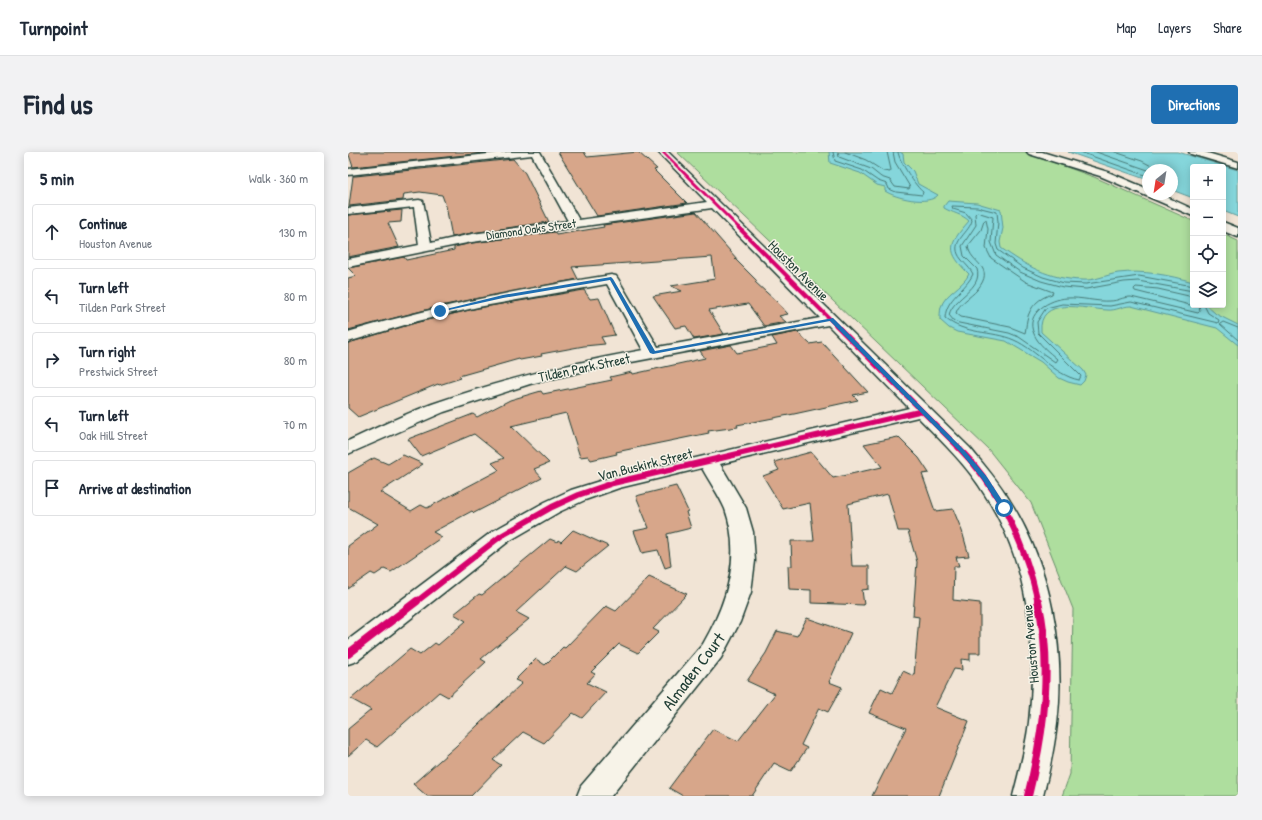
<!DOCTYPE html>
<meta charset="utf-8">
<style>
body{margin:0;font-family:"Patrick Hand",sans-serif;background:#f2f2f3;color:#1f2937}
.controls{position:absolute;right:12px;top:12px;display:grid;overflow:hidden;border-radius:4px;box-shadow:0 2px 10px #0003}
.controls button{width:36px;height:36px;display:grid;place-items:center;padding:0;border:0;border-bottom:1px solid #e0e1e3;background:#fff;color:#1f2937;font:20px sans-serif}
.compass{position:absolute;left:794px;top:12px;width:36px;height:36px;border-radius:50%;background:#fff;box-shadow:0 2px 10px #0003;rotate:210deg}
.stop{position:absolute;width:12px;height:12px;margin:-9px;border:3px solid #1f6fb2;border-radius:50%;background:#fff}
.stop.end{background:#1f6fb2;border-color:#fff;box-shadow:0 1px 4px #0008}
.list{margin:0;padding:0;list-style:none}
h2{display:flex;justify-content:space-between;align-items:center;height:52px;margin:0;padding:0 16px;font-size:17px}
h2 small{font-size:13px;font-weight:400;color:#747a83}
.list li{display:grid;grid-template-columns:26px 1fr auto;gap:12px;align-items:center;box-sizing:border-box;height:56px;margin:0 8px 8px;padding:0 8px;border:1px solid #e0e1e3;border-radius:4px}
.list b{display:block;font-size:15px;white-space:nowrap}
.list p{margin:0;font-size:13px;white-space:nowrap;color:#747a83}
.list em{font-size:13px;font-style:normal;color:#747a83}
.icon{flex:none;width:22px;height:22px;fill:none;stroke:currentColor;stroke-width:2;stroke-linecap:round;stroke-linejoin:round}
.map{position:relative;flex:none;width:890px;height:644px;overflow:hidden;border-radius:4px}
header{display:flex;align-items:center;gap:24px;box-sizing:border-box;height:56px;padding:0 20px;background:#fff;border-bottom:1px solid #e0e1e3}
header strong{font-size:19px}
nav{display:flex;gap:22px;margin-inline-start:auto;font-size:14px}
.intro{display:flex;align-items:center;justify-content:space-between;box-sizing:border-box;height:96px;padding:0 24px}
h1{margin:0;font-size:28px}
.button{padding:10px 18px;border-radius:4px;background:#1f6fb2;color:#fff;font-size:14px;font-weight:700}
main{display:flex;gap:24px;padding:0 24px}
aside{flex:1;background:#fff;border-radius:4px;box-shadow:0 2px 10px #0003}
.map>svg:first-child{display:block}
.green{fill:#aede9e;stroke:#668e69}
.water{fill:#85d6db;stroke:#5c9998}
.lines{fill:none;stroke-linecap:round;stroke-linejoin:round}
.shore{stroke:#487a77;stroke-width:1}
.building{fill:#d7a68a;stroke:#1f3d34}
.minor-casing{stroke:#1f3d34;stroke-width:3}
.minor{fill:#f7f3e8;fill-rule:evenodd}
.cycleway-far4-casing{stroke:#f7f3e8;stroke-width:4.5}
.cycleway-far3-casing{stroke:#f7f3e8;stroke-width:5.5}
.cycleway-far2-casing{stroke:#f7f3e8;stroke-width:7}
.cycleway-far1-casing{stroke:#f7f3e8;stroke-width:9}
.cycleway-casing{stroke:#f7f3e8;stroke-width:10}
.cycleway-far4{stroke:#d6006c;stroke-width:3}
.cycleway-far3{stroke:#d6006c;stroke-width:4}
.cycleway-far2{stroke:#d6006c;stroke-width:5}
.cycleway-far1{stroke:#d6006c;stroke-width:6}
.cycleway{stroke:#d6006c;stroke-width:8}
.route{fill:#1f6fb2}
.labels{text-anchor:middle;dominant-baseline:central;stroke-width:3;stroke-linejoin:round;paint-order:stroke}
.far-street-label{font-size:12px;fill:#1f3d34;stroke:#f7f3e8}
.street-label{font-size:14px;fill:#1f3d34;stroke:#f7f3e8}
.near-street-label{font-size:17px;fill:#1f3d34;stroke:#f7f3e8}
</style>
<header>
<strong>Turnpoint</strong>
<nav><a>Map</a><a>Layers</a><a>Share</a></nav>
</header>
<div class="intro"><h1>Find us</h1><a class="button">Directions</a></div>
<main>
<aside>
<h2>5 min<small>Walk · 360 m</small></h2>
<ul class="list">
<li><svg class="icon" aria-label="ahead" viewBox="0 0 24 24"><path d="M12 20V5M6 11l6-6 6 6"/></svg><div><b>Continue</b><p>Houston Avenue</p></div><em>130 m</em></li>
<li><svg class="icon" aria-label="left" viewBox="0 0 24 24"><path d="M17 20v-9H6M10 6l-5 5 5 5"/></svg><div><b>Turn left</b><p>Tilden Park Street</p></div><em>80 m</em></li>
<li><svg class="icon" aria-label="right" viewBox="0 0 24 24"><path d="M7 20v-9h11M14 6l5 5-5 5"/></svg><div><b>Turn right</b><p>Prestwick Street</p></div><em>80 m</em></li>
<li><svg class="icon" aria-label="left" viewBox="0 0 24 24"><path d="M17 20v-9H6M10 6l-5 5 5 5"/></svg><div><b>Turn left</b><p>Oak Hill Street</p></div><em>70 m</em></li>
<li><svg class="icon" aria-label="arrive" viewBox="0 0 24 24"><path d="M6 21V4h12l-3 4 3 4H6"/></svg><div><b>Arrive at destination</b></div></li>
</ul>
</aside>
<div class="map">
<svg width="890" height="644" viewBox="0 0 890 644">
<rect width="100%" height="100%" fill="#f1e4d5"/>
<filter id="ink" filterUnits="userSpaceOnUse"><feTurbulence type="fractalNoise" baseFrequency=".025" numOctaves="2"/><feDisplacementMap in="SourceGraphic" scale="8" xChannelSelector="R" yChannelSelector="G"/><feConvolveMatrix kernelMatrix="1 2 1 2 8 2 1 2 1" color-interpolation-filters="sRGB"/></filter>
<g filter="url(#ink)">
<path class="green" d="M329,0H677L746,25L845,69V153H875V82L890,89V644H714L722,622L725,457L683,351L640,297Z"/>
<g class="water">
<path d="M481,0H552L555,2L556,10L565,19L570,32L590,43C581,54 547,46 537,39V35L529,33L512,21L482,11Z"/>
<path d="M720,0H830L890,18V65L875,59V15H845V46L824,38V18H800V28Z"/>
<path d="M600,49L629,51L653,58L655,76L652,90L653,96C678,114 701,127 734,128C746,129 758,123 770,121C795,118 821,123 845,130V153H858L868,162L890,173V193L869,176L783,154C774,154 768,159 759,158C737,157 690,143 693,180L735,218L738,223L736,229L732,233L720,230L711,226L693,210L658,189L609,180L601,176L592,168C592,164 592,159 593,155C597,141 615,135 621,122C598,99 600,93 621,69C614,62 604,61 596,56V54Z"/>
</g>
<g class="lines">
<g class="shore">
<path d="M485,0L487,9L514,18L530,29L539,32L541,37L548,40L574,43L575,40C568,35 551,9 550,0"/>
<path d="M490,0L491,5L523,17L533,25L542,28L547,35L561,37L562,35L547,10L545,0"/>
<path d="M497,0L518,8L535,19L542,20L543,18L539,0"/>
<path d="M732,0L800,24"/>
<path d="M748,0L800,18"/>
<path d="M767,0L794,9L811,18"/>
<path d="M638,68L640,77L638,96L643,106L678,130L705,140L704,142C691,146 682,154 679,168C678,173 678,177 677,181L662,175L613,165L608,161C610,152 623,145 629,138C649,114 622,112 620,94L633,78L636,69Z"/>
<path d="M845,134L791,124L738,132L716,131L695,125L675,116L650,98L648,92L650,70L649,60L629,55L604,54L605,57L618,61L624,68C622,80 604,88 610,102C613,109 621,114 625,122C617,139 598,146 597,166C617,183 643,178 666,188C689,198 706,223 731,228L733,224L690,181L689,170L698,156L714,152L762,154L783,150L870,171L871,168L860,161L856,153"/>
<path d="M845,139L790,129L776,130L738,137L715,135L693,129L672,120L648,103L643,90L645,65L629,60L627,62L628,73L614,94L616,104L629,117C635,137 605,145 601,163L606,169L611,171L661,181L671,185L707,210L709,207C701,200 690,192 686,182C676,161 702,147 719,146C733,145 748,150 762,149C770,149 774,145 783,145L850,161L852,159L851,153"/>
<path d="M845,145L810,137L788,135L786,137L787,139L842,153L845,150"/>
<path d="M890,176L875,170L872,172L890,188"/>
</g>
</g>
<g class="building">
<path d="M0,0H145L5,15Z"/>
<path d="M210,0H236L239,5L290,0L309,17L306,18L339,51L249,64Z"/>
<path d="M165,7L177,21L201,70L124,81L104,85L98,54L94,43L72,40L56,42L55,48L1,54L5,24H8Z"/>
<path d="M54,58L53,70L40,71L51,95L0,105V63Z"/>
<path d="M348,60L389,107H387L409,129L407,130L429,150L440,162L431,164L438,170L416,174L400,152L361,158L376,182L346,187L338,174L327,176L305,144L334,139L323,134L367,127L364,105L224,115L230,127L97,153L0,178V126L8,124L0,116L56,105L58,108L106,98V95L124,91L207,80L208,83L256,75L255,73Z"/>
<path d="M236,138L242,147L251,146L267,183L253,185L257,192L236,194L193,202L194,204L172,208L171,207L111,224L113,226L91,233L90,232L10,265L0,256V191L70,170L130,156Z"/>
<path d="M449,180L462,192L474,190L520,240L505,243L510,248L446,262L389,273L390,275L360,279L361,281L268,300L269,302L243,308L240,304L232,305L218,261L163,274L201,311L186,317L194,326L126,361L124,359L85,380L94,385L43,420L36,417L27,423L23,421L0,437V394L30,372L0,355V321L26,306L40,312L55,303L75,312L32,340L63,359L73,353L79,356L151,318L144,311L156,306L126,282L73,304L60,287L125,262L129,265L162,248L193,239L195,242L264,228L262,225L284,220L285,222L357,206L352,199L383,193L389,201L429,193L424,185Z"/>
<path d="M550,285L571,306L581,321L574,322L587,359L605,357L614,379L621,404L608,405L611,414H606L605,448L632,451V501H622V508L613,507L614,518L606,517L587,555L621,569L591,644H524L558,576L521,561L533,536L544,541L555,519L566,524L571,465L565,464L569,410L560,379H550L540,342L500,352L504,414H521V437L514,438L516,453L463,451V438L441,437L440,414H444L443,389H466L462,351L435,357L415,324L431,318L426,310L463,300L485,326L534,315L516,292Z"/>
<path d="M328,334L340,359L338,360L343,376L319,382L323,414L317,416L310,398L294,401L286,379L301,376L288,344Z"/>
<path d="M225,378L260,394L229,419L218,414L168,460L181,467L133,507L138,510L100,545L91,540L29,595L18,588L0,604V577L23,558L3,547L62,497L72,503L87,491L90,493L118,469L106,462L131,442L134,443L202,387L209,390L210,388L213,390Z"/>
<path d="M301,425L339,442L305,477L311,480L290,501L271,492L243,520L247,522L239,531L258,540L234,566L225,561L196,591L175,580L145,608L153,613L123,644H79L65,632L108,594L174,531L167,528L188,507L197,513L215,495L217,496L258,454L268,459Z"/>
<path d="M459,466L503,481L481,530L494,535L480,560L471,556L453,593L459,596L443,619L426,611L404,644H335L321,636L365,577L390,589L427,542L399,529L418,501L429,479L449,484Z"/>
</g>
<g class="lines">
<defs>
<g id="minor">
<path d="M159,0H192L231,68L359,50L310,0H320L622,296C636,313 651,330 662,349C703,414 718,497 709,572C706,597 701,620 695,644H665C671,620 678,595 681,570C690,493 680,409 637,343C619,313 594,290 570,265L372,312L398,356L405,380L407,409L403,440L392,470L373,506L263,644H229L233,634L355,492C379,451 394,404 377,357C371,343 361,329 354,316L271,336L237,348L211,360L161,389L9,509L0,512V488L145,379L197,350L223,338L258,327L561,256L480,173L241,218L182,232L96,260L0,302V289C28,276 55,263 84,252C153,228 223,211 295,198L259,132L130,155L70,169L0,190V180C86,154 174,137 263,123L268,124L270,127L310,195L472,166L364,56L124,90L0,115V107L71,93L66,55L0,62V56L71,48L75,49L83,91L124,82L220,69L184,3L0,23V17Z"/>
<path d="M679,0H694L760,20L800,37V42H812L845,57V64L752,24L681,2Z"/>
<path d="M841,0H856L890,10V16L843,2Z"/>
<path d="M875,70L890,76V85L875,79Z"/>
</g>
</defs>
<use href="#minor" class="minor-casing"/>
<use href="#minor" class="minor"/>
<defs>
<path id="cycleway-far4" d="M315,0L392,77"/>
<path id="cycleway-far3" d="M391,76L489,174"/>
<g id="cycleway-far2">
<path d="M488,173L611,296"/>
<path d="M415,296L573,259"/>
</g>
<g id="cycleway-far1">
<path d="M610,295C652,337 677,392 690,450"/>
<path d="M68,450L153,384L204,355L230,343L265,331L420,295"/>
</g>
<g id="cycleway">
<path d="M0,502L69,449"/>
<path d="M680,644C696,580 705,514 690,449"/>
</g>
</defs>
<use href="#cycleway-far4" class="cycleway-far4-casing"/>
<use href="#cycleway-far3" class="cycleway-far3-casing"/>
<use href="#cycleway-far2" class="cycleway-far2-casing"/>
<use href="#cycleway-far1" class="cycleway-far1-casing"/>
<use href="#cycleway" class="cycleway-casing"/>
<use href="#cycleway-far4" class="cycleway-far4"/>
<use href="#cycleway-far3" class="cycleway-far3"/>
<use href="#cycleway-far2" class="cycleway-far2"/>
<use href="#cycleway-far1" class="cycleway-far1"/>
<use href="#cycleway" class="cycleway"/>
</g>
</g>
<path class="route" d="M263,125L265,127L307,199L485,166L617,299L639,325L659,356L658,357H653L634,327L613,301L482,169L305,202L302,201L262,128L155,146L92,160L90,159L155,143Z"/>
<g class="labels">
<g class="far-street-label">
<text transform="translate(183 77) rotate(-8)">Diamond Oaks Street</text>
</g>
<g class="street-label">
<text transform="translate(451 118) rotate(45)">Houston Avenue</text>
<text transform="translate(236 215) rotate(-12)">Tilden Park Street</text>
<text transform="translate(297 312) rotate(-14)">Van Buskirk Street</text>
<text transform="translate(682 492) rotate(-95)">Houston Avenue</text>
</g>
<g class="near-street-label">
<text transform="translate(345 519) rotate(-53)">Almaden Court</text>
</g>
</g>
</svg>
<div class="controls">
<button>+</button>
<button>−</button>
<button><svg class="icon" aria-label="locate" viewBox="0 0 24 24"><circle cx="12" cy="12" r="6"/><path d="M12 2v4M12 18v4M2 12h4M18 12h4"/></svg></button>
<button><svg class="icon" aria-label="layers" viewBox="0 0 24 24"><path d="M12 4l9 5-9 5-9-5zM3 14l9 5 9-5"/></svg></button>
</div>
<svg class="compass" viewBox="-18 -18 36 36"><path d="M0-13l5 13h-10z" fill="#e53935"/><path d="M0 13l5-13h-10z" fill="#747a83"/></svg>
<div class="stop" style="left:656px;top:356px"></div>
<div class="stop end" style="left:92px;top:159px"></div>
</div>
</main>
